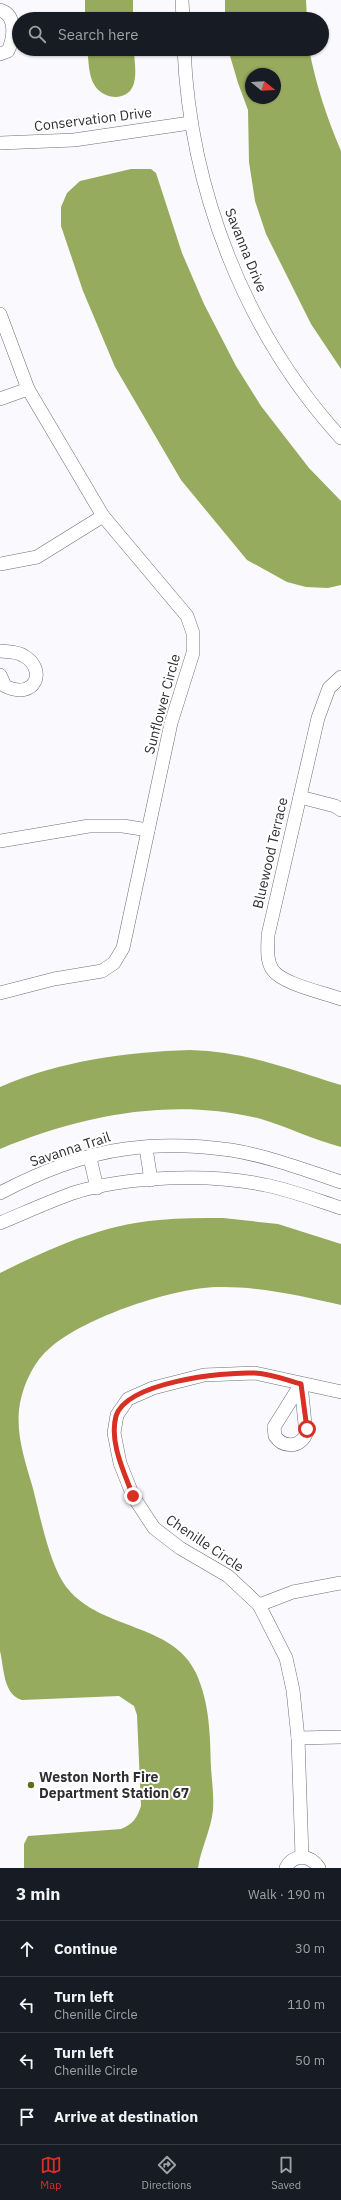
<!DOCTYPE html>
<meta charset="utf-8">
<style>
body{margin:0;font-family:"IBM Plex Sans",sans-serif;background:#20242c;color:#f1f3f6}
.compass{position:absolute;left:245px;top:68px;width:36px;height:36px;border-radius:50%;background:#171b24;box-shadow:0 1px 3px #0004;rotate:108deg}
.stop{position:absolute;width:12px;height:12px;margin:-9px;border:3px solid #d93025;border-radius:50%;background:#fff}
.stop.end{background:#d93025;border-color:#fff;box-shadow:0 1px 4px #0008}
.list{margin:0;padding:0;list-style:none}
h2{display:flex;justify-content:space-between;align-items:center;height:52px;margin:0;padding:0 16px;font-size:17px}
h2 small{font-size:13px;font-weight:400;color:#9ea1a6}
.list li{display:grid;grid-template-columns:26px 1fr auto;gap:12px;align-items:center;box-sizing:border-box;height:56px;padding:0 16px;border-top:1px solid #363941}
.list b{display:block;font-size:15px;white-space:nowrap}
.list p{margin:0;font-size:13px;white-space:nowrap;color:#9ea1a6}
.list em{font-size:13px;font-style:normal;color:#9ea1a6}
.icon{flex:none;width:22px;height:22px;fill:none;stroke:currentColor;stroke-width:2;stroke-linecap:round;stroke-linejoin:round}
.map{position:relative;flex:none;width:341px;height:1868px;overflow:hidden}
.search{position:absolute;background:#171b24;box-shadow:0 1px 3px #0004;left:12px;right:12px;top:12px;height:44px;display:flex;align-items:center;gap:10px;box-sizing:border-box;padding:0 14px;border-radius:22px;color:#9ea1a6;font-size:15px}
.sheet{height:276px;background:#171b24}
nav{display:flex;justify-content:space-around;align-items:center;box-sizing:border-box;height:56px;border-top:1px solid #363941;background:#171b24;font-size:11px;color:#9ea1a6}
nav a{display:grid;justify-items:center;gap:2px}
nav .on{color:#d93025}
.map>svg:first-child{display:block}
.water{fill:#96ab5d;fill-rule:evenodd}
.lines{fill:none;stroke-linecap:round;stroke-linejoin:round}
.street-casing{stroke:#6d6d76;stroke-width:14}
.street{stroke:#fff;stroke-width:13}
.route{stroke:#d93025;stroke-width:5}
.poi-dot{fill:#5c6f1d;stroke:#fff;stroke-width:1.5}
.labels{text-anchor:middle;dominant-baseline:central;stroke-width:4;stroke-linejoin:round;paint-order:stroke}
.street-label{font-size:14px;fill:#2f2f33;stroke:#fff}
.poi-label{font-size:14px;font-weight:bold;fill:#2f2f33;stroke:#fff;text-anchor:start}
</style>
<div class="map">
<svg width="341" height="1868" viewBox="0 0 341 1868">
<rect width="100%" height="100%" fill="#fafafe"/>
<g class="water">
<rect x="85" y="0" width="48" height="19"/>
<path d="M225,0H306L307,19H225Z"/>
<path d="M87,49H134C134,60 137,72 134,83C129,102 104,100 95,86C88,76 89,60 87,49Z"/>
<path d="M228,49H309C316,85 327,118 341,151V369L311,324L266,234L255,201L249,162L248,110L238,83ZM251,74H275V98H251Z"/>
<path d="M131,169H151L156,173L182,253L204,304L236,366L261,406L309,468L341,501V585L328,588L306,587L287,582L247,560L181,480L115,367L83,291L61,226V207L67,193L80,181Z"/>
<path d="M190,1050C249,1052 287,1069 341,1085V1147C314,1140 288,1127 261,1119C173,1097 82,1115 0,1149V1087C60,1061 125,1052 190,1050Z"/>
<path d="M223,1218L278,1224L341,1244V1305C302,1296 263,1287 223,1287C176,1286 86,1317 51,1347C34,1361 24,1383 20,1403C15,1431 24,1458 32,1485C40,1514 49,1566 68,1589C101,1630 173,1623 196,1673C210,1704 210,1735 211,1768C212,1782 214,1796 213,1810C211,1830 201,1848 198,1868H24V1844L28,1836L121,1829C133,1824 137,1818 141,1806L137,1715L134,1706L119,1696L22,1700C3,1695 4,1667 0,1651V1273C49,1249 103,1224 159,1220C180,1218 202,1218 223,1218Z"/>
</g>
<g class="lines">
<defs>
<g id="street">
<path d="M182,0L183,19"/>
<path d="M0,10C17,15 14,38 8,51L0,54"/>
<path d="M184,49C190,190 245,333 341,438"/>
<path d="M0,143L74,140L190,123"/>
<path d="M0,314L28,389L103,516L187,616L193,633V653L171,723L123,948L114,963L102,971L54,979L0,993"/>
<path d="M0,399L28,389"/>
<path d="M0,564L37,557L103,516"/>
<path d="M0,651C8,652 17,651 24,656C47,669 36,701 5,686L0,675"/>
<path d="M341,677L329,688L318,718L268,935C268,947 266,959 272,969C281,984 325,993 341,999"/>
<path d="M300,797L335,806L341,810"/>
<path d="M0,841L89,826H123L148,830"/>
<path d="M146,1148L151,1180"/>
<path d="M90,1158L97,1188"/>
<path d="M0,1193C36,1174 84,1154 125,1149C159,1144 196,1145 231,1150C268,1156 305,1170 341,1182"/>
<path d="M0,1223C24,1213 48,1202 73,1193C127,1176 210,1173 265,1185C291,1190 316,1200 341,1208"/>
<path d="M301,1384L306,1434C300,1448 283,1448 275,1436L274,1427Z"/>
<path d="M259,1605L293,1592L341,1583"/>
<path d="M298,1738L341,1737"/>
<path d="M302,1857L298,1738L293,1690L286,1658L259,1605L228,1576L180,1548L154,1528L133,1496L120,1463L114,1433L117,1415L128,1399L153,1388L204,1375L255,1373L341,1392"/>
<path d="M286,1868C293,1853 311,1855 319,1868"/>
</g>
</defs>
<use href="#street" class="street-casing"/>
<use href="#street" class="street"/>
</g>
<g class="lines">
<path class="route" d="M133,1496C124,1472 109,1442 116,1416C127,1382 222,1372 253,1373C269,1373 286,1380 301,1384L307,1429"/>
</g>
<circle class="poi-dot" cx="31" cy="1785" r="4"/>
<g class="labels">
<g class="street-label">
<text transform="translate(93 119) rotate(-7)">Conservation Drive</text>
<text transform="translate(246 250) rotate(68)">Savanna Drive</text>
<text transform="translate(162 704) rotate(-75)">Sunflower Circle</text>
<text transform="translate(270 853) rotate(-77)">Bluewood Terrace</text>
<text transform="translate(70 1149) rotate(-18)">Savanna Trail</text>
<text transform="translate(205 1543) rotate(34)">Chenille Circle</text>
</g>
<g class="poi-label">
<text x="39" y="1777">Weston North Fire<tspan x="39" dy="16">Department Station 67</tspan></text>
</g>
</g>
</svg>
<svg class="compass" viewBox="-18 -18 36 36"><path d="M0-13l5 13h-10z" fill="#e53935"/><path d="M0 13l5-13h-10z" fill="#9ea1a6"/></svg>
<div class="stop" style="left:307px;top:1429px"></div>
<div class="stop end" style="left:133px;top:1496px"></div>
<div class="search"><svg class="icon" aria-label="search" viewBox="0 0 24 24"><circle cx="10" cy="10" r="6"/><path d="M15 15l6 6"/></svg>Search here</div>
</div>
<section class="sheet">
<h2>3 min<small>Walk · 190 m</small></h2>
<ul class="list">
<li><svg class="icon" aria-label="ahead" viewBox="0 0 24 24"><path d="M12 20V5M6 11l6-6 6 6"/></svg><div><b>Continue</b></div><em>30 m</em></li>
<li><svg class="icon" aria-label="left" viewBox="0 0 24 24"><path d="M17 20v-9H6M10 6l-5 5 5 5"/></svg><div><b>Turn left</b><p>Chenille Circle</p></div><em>110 m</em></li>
<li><svg class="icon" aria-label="left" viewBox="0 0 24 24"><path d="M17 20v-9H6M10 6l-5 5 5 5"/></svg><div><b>Turn left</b><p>Chenille Circle</p></div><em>50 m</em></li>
<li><svg class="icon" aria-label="arrive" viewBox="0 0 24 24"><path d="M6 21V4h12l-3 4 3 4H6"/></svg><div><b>Arrive at destination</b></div></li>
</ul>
</section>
<nav>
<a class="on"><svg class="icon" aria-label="map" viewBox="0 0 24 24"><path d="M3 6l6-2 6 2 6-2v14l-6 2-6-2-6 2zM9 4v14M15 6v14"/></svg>Map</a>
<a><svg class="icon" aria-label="directions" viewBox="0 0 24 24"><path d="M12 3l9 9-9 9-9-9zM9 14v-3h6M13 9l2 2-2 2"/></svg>Directions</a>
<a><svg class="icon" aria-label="saved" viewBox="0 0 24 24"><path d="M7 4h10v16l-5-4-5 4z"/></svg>Saved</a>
</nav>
